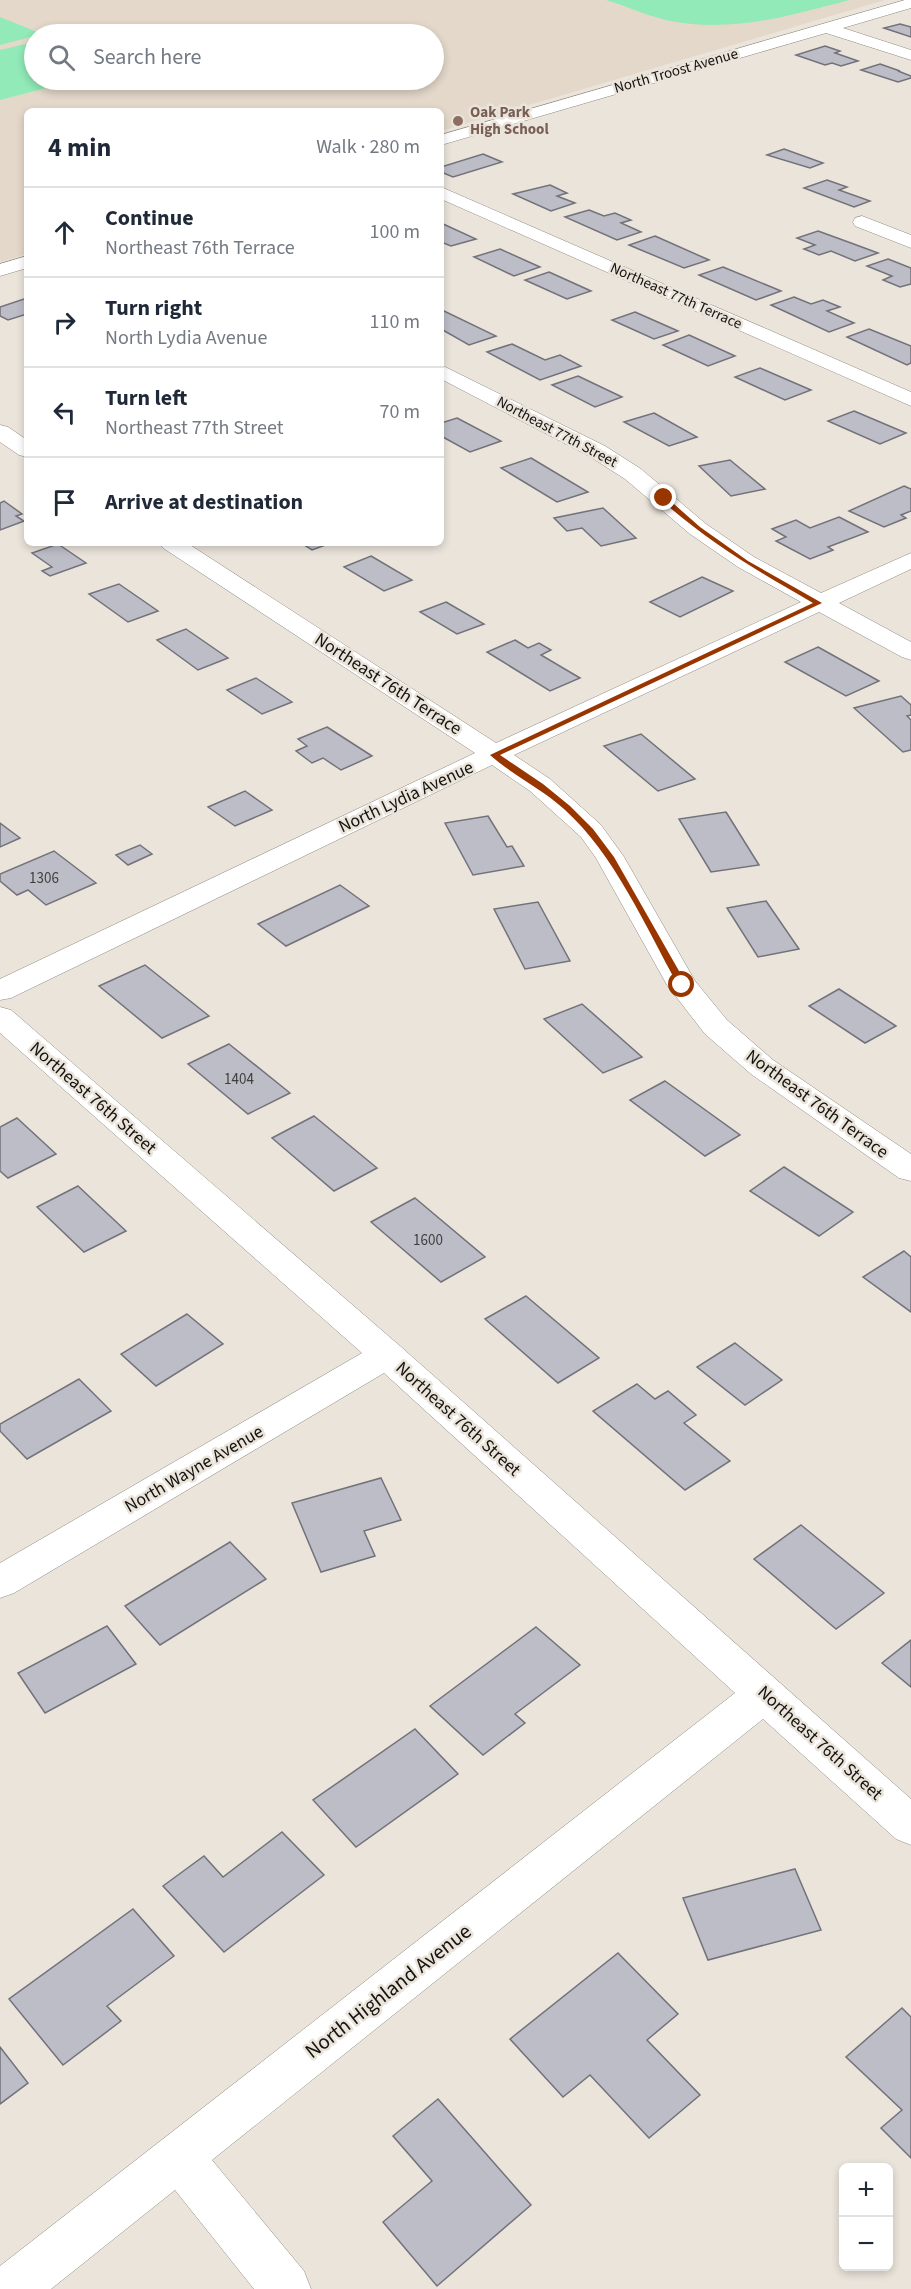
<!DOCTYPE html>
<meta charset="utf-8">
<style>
body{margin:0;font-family:"Source Sans 3",sans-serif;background:#f2f2f3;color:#1f2937}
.controls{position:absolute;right:18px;bottom:18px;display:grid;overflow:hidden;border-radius:9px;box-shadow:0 3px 9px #0003}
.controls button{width:54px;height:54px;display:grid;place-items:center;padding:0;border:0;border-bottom:2px solid #e0e1e3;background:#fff;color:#1f2937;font:30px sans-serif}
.stop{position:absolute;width:18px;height:18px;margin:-14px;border:4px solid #993600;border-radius:50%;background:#fff}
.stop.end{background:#993600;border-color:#fff;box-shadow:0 2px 6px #0008}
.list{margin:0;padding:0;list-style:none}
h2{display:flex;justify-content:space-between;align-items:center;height:78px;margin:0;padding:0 24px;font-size:26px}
h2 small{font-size:20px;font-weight:400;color:#747a83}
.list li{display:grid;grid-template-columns:39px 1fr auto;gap:18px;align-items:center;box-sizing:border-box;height:90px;padding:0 24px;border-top:2px solid #e0e1e3}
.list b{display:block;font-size:22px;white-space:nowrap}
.list p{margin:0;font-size:20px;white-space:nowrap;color:#747a83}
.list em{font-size:20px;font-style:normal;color:#747a83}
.icon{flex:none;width:33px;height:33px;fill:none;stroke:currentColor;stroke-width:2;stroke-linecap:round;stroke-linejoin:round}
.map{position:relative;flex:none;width:911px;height:2289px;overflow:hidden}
.search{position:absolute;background:#fff;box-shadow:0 3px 9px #0003;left:24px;top:24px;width:420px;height:66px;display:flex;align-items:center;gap:15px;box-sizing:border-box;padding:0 21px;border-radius:33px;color:#747a83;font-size:22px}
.panel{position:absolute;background:#fff;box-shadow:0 3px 9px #0003;left:24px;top:108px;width:420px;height:438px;border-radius:9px}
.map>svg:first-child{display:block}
.built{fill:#e3d8c9;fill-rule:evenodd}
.green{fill:#91eab7}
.building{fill:#bdbdc7;stroke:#73727b;stroke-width:1.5}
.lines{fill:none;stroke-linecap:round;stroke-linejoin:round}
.minor-casing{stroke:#908a82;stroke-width:1}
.minor{fill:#fff;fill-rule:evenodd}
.route{fill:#993600}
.education-dot{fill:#8d6e63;stroke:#eae4db;stroke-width:2}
.labels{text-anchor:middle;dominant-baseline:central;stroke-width:5;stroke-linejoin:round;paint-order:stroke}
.far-street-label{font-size:15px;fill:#151310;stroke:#eae4db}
.far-education-label{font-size:15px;font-weight:bold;fill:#785e54;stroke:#eae4db;text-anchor:start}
.number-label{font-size:15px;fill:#3f3e3e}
.street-label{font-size:18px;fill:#151310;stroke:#eae4db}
.near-street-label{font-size:21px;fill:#151310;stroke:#eae4db}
</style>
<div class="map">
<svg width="911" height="2289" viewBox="0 0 911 2289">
<rect width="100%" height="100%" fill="#eae4db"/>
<path class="built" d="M0,0H885L441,131V111H27V254L0,262ZM34,34H434V80H34Z"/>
<g class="green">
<path d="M606,0H849C793,15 735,32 676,22C652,18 629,7 606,0Z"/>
<path d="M0,17L42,34L0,45Z"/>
<path d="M34,42V80H77L0,100V50Z"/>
</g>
<g class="building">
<path d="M900,24L911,27V37L884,28Z"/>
<path d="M825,46L840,51L835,53L858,61L841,66L832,63L825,65L796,55Z"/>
<path d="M880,64L900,71H898L911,76V78L898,82L861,70Z"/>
<path d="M784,149L823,163L810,168L767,155Z"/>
<path d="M483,154L502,162L453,177L441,172V167Z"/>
<path d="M827,180L847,187L839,190L870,201L854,207L804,188Z"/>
<path d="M550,185L567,193L557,196L575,203L551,211L513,194Z"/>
<path d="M589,210L604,216L615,213L631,220L621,223L641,232L617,240L565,217Z"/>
<path d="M441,223L476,239L451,246L441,242Z"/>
<path d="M818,231L851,243L878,253L855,261L831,251L819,255L804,249L815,245L797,238Z"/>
<path d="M655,236L709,260L684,268L629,245Z"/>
<path d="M500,249L540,267L514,276L474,257Z"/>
<path d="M888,259L911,268V284L900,287L883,280L892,276L867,266Z"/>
<path d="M723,267L781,291L756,300L699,275Z"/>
<path d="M549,272L591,291L567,299L525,280Z"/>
<path d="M794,297L811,304L823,300L840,307L827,311L854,323L829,332L771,305Z"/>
<path d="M27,298V314L8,320L0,316V307Z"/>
<path d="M441,310H442L496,336L469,345L441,329Z"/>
<path d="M635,312L678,331L654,339L612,320Z"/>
<path d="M869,329L911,346V363L907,365L847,337Z"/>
<path d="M689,335L735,356L708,366L663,345Z"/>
<path d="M512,344L545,360L560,355L581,366L540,380L487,352Z"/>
<path d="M760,368L811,390L785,400L735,377Z"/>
<path d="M578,376L622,397L595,407L552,385Z"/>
<path d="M854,411L906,433L880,444L828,421Z"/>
<path d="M654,413L697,437L669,446L624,422Z"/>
<path d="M457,418L501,441L470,452L441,436V423Z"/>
<path d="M531,458L588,492L557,502L501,468Z"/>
<path d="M730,460L765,489L731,496L699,466Z"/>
<path d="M904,486L911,489V511L901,515L906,518L884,527L849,511Z"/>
<path d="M4,501L22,514L16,516L24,521L0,530V503Z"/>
<path d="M603,508L636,538L601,546L582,528L567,531L554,518Z"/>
<path d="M839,517L868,532L828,547L833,550L810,559L776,541L786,537L772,529L796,520L810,528Z"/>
<path d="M301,543H331L312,550Z"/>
<path d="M58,544L86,563L50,576L42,571L52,567L32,553Z"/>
<path d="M371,556L412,580L384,591L344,567Z"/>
<path d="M702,577L733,591L680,617L650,602Z"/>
<path d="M119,584L158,611L128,622L89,594Z"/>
<path d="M446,602L484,624L457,634L420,612Z"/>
<path d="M186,629L228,658L198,670L157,640Z"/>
<path d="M515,640L528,648L539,643L551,650L541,655L580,678L550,691L487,652Z"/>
<path d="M818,647L879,681L846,696L785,662Z"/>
<path d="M256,678L292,702L262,714L227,690Z"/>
<path d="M901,696L911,705V715L907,716L911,720V750L903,752L854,708Z"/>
<path d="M327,727L372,756L341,770L323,758L312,763L296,751L307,746L298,739Z"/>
<path d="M641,734L695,779L658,791L604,746Z"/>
<path d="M245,791L272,810L235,826L208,807Z"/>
<path d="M726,812L759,865L711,872L679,819Z"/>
<path d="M488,816L507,847L512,846L524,866L473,875L445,823Z"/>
<path d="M0,823L20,838L0,847Z"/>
<path d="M140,845L152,854L128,865L116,855Z"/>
<path d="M54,851L96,883L46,905L28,890L17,895L0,881V874Z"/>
<path d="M340,885L369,906L286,946L258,924Z"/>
<path d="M766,901L799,949L758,957L727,908Z"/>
<path d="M538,902L570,961L525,969L494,909Z"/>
<path d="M145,965L209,1016L162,1038L99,986Z"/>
<path d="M839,989L896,1026L865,1043L809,1006Z"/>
<path d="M582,1004L642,1057L603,1073L544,1019Z"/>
<path d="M229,1044L290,1093L248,1114L188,1064Z"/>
<path d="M665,1081L740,1135L705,1156L630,1100Z"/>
<path d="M314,1116L377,1168L334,1191L272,1138Z"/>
<path d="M17,1118L56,1154L8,1178L0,1171V1127Z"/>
<path d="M784,1167L853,1212L819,1236L750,1191Z"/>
<path d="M78,1186L126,1231L84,1252L37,1207Z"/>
<path d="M415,1198L485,1257L441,1282L371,1222Z"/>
<path d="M904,1251L911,1257V1312L863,1277Z"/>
<path d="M526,1296L599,1358L558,1383L485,1319Z"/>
<path d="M187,1314L223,1344L156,1386L121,1354Z"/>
<path d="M735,1343L782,1380L745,1405L697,1367Z"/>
<path d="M79,1379L111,1411L27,1459L0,1431V1424Z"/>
<path d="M637,1384L655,1399L668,1391L696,1415L684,1423L730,1461L685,1490L593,1411Z"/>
<path d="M381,1478L401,1520L364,1531L375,1556L321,1572L292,1503Z"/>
<path d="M801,1525L884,1593L836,1629L754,1559Z"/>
<path d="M230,1542L266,1579L160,1645L125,1606Z"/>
<path d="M107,1626L136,1664L45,1713L18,1673Z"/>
<path d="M536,1627L580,1665L515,1714L525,1723L483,1755L430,1706Z"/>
<path d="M911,1640V1687L882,1663Z"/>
<path d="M415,1729L458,1774L356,1847L313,1800Z"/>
<path d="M282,1832L324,1875L224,1952L163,1886L204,1856L223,1877Z"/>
<path d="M795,1869L821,1930L708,1960L683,1898Z"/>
<path d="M133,1909L174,1956L107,2006L121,2021L63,2065L9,1999Z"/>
<path d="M618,1953L678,2014L647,2040L700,2095L649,2138L590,2075L563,2097L510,2039Z"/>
<path d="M902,2008L911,2017V2158L881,2128L902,2110L846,2057Z"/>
<path d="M0,2047L28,2083L0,2104Z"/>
<path d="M438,2099L531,2205L437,2286L383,2222L432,2181L393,2136Z"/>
</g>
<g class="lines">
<defs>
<g id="minor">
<path d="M905,0H911V8L843,28L911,50V60L826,33L441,145V135Z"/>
<path d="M441,187L911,392V406L441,199Z"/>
<path d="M862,216L911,235V248L855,226L853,222L855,218Z"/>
<path d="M27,256V268L0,276V264Z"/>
<path d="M441,365L605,446L641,469L706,524L754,557L821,593L911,553V569L839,603L911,642V660L902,657L819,612L514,755L550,779L601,825L624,857L695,981L727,1020L773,1060L911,1154V1181L899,1178L751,1074L705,1034L667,985L596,858L581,837L530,791L492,765L11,998L0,1000V979L475,753L163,548L159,543H187L496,743L801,602L738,567L690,534L625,479L589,456L441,379Z"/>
<path d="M0,425L8,427L27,440V457L19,455L0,442Z"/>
<path d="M0,1007L11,1010L400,1346L911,1799V1845L896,1839L763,1719L212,2160L304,2271L311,2289H254L175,2190L51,2289H0V2266L735,1693L384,1373L14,1593L0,1598V1563L362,1353L0,1033Z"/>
</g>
</defs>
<use href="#minor" class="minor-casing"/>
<use href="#minor" class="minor"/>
</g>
<path class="route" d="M661,497H666L700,527L748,561L822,603L500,755L543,784L570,806L593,829L614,857L687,985L682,988L678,985C645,926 615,855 564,809C541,788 512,775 490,755L813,603C757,571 710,543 661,500Z"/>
<circle class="education-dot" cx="458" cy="121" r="6"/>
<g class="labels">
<g class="far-street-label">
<text transform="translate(676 71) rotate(-16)">North Troost Avenue</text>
<text transform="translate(676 296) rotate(24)">Northeast 77th Terrace</text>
<text transform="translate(557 432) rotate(28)">Northeast 77th Street</text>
</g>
<g class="far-education-label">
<text x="470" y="112">Oak Park<tspan x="470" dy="17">High School</tspan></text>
</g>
<g class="number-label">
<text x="44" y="878">1306</text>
<text x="239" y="1079">1404</text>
<text x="428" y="1240">1600</text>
</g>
<g class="street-label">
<text transform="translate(388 684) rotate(33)">Northeast 76th Terrace</text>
<text transform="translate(406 797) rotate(-25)">North Lydia Avenue</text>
<text transform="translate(93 1098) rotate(41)">Northeast 76th Street</text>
<text transform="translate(817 1104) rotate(36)">Northeast 76th Terrace</text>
<text transform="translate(458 1419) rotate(42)">Northeast 76th Street</text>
<text transform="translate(194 1469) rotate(-30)">North Wayne Avenue</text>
<text transform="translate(820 1743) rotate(42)">Northeast 76th Street</text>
</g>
<g class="near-street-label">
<text transform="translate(388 1991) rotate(-38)">North Highland Avenue</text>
</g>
</g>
</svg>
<div class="controls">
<button>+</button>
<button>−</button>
</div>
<div class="stop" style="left:682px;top:985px"></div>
<div class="stop end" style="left:664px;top:498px"></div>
<div class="search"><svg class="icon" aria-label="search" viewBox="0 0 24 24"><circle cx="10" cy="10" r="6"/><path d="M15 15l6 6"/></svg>Search here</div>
<section class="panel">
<h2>4 min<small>Walk · 280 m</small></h2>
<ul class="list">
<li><svg class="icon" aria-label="ahead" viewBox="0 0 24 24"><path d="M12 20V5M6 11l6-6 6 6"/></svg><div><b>Continue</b><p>Northeast 76th Terrace</p></div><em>100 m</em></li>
<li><svg class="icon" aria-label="right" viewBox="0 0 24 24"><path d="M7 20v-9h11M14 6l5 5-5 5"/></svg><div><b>Turn right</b><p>North Lydia Avenue</p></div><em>110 m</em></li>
<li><svg class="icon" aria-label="left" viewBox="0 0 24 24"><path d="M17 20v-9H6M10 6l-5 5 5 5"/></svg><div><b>Turn left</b><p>Northeast 77th Street</p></div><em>70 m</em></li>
<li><svg class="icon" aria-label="arrive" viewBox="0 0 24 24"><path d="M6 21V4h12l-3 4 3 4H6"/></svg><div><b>Arrive at destination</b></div></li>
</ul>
</section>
</div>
